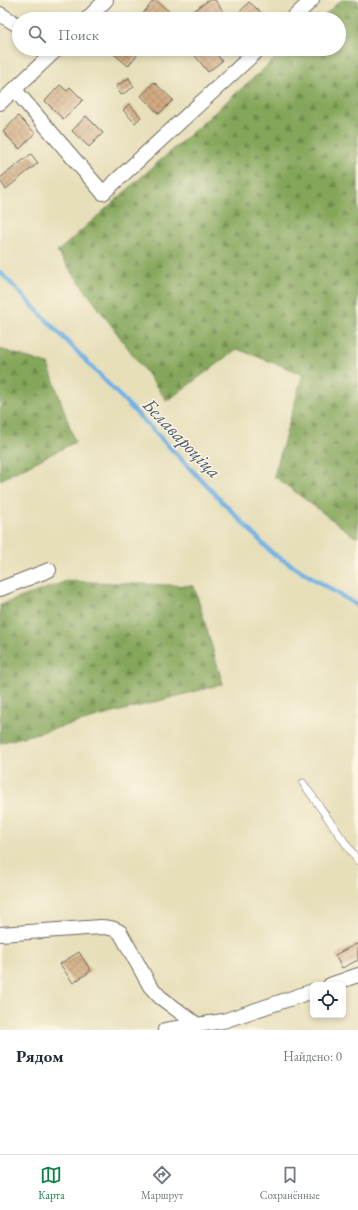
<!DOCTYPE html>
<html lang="ru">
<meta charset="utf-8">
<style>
body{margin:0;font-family:"EB Garamond",serif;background:#f6f6f7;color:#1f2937}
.controls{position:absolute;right:12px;bottom:12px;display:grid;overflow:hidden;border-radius:6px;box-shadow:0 2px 6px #0003}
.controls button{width:36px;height:36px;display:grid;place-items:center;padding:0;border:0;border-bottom:1px solid #e0e1e3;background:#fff;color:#1f2937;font:20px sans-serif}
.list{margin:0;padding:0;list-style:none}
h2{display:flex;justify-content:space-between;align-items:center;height:52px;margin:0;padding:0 16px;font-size:17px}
h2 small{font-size:13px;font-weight:400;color:#747a83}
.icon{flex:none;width:22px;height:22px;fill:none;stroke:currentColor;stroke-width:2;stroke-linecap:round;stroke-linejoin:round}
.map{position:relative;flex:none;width:358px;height:1030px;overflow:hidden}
.search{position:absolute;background:#fff;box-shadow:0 2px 6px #0003;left:12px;right:12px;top:12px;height:44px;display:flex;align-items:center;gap:10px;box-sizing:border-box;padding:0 14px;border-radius:22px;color:#747a83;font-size:15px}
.sheet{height:124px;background:#fff}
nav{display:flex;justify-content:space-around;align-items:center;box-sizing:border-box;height:56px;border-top:1px solid #e0e1e3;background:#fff;font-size:11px;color:#747a83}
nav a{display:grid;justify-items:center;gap:2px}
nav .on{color:#0b8043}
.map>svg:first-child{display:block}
.forest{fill:url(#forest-firs);stroke:#586842}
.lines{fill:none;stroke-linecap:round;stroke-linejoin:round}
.stream{stroke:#70b1e4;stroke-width:4.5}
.building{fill:url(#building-cross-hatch)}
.service-casing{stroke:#6d6a5d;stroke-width:8}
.minor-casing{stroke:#6d6a5d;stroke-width:16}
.service{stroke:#fff;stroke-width:7}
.minor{stroke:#fff;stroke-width:14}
.labels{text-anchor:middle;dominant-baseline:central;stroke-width:3;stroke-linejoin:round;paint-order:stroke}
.water-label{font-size:19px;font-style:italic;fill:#435a6c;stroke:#fcf5e5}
</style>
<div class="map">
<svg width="358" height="1030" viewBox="0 0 358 1030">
<defs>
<pattern id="forest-firs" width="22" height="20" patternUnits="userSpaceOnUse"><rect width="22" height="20" fill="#84a65a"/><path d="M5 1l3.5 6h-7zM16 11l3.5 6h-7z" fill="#6c874b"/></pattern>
<pattern id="building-cross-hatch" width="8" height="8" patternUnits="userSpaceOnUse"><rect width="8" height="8" fill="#d2ab81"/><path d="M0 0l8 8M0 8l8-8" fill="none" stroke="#ab8b6a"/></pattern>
</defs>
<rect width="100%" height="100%" fill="#fcf5e5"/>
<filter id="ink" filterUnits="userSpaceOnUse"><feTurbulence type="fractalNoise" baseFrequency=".025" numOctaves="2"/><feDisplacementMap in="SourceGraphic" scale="8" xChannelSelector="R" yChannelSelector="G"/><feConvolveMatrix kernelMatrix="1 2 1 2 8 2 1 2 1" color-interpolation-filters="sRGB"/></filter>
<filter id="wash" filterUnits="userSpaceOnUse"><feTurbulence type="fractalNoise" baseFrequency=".012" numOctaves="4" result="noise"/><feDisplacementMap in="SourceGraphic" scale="16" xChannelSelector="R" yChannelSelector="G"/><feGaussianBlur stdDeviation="0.9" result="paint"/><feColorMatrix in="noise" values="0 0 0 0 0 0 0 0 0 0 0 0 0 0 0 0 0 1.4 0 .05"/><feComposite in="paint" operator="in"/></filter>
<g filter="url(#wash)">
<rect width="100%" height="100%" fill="#e7dfba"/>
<g class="forest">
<path d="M341,0H358V536L355,537L274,476L303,374L237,349L167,401L57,252L286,49H339V19H320Z"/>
<path d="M0,349L48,364L75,442L0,480Z"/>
<path d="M67,581L194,586L223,684L0,743V605Z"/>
</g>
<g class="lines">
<path class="stream" d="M0,272L272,553L358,606"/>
</g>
<g id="blocks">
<g class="building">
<path d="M154,0H156L172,14L168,19H142L140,17Z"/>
<path d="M209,0H215L224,12L214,19H191L188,15Z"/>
<path d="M249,2L264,15L261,19H242L238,14Z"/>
<path d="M110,49H142L128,66L109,50Z"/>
<path d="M198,49H213L222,61L208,72L193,53Z"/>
<path d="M129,78L134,87L121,95L116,86Z"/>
<path d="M154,82L173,100L159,114L141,96Z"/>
<path d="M60,85L67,91L70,87L83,100L63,119L45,101Z"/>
<path d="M129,104L141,117L135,123L123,110Z"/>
<path d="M18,116L35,133L20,149L3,132Z"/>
<path d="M86,116L103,133L89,147L72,131Z"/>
<path d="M31,154L38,163L6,189L0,181V178Z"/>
<path d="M358,943V960L342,968L335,955Z"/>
<path d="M79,952L91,971L73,983L60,964Z"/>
</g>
</g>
</g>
<g filter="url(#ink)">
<use href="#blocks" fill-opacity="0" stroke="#6d6a5d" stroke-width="1"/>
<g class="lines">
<defs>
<path id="service" d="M303,783L358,861"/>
<g id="minor">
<path d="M0,14L19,26"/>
<path d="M87,19L106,0"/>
<path d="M292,19L312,0"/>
<path d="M15,90L103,193L259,49"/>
<path d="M0,103L57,49"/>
<path d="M0,589L49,570"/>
<path d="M0,934L101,927C108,927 114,928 120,932L150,986L160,997L196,1024"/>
<path d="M330,985L358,975"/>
<path d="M165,1030L223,1021L313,991"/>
</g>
</defs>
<use href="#service" class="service-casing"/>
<use href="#minor" class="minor-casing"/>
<use href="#service" class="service"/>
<use href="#minor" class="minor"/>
</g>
</g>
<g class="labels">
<g class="water-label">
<text transform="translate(182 438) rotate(46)">Белавароціца</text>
</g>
</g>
</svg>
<div class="controls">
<button><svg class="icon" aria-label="locate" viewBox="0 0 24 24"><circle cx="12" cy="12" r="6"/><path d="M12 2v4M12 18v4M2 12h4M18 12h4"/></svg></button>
</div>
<div class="search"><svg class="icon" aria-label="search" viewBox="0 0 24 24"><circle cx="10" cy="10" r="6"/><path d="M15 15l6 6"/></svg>Поиск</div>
</div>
<section class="sheet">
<h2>Рядом<small>Найдено: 0</small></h2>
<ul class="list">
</ul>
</section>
<nav>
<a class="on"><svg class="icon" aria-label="map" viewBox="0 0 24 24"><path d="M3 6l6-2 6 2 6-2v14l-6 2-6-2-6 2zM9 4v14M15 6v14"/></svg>Карта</a>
<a><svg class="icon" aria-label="directions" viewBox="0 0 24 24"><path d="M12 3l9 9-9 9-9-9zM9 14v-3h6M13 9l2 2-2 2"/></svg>Маршрут</a>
<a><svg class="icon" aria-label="saved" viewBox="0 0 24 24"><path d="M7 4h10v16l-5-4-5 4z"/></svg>Сохранённые</a>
</nav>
